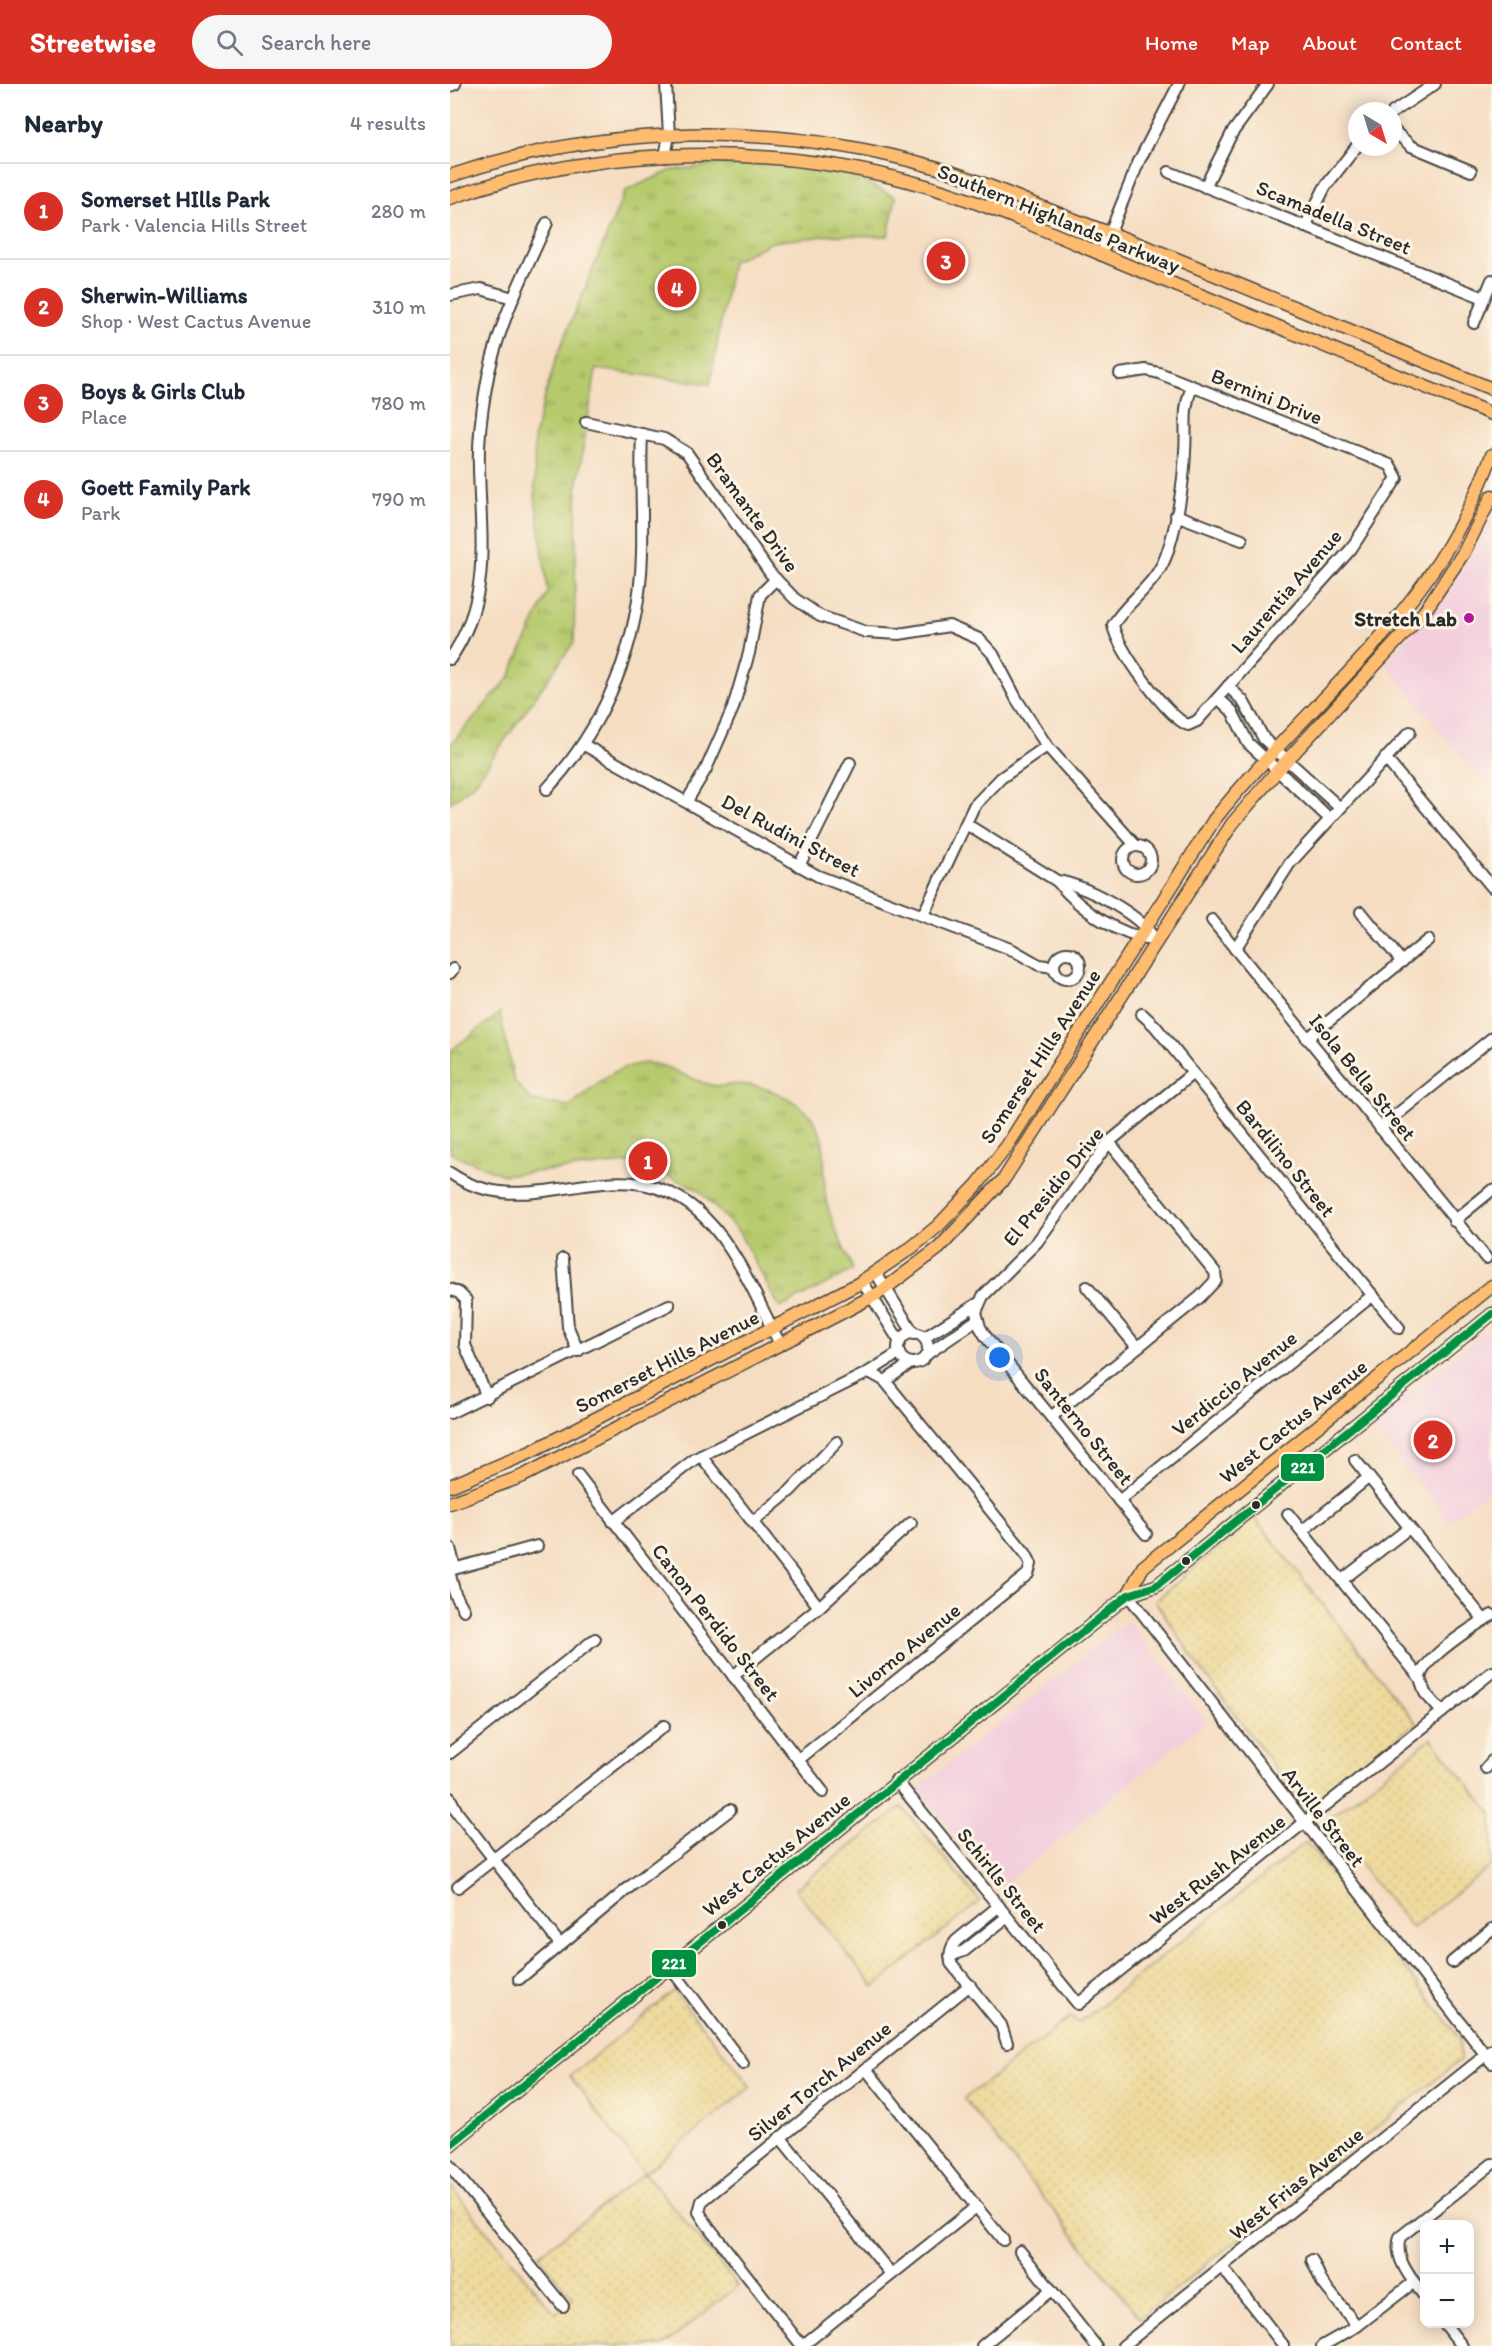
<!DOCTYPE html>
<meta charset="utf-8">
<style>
body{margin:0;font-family:Itim,sans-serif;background:#f6f6f7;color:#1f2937}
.controls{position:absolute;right:18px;bottom:18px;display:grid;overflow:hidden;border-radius:12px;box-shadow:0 3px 15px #0003}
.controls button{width:54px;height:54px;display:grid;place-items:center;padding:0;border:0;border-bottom:2px solid #e0e1e3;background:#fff;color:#1f2937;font:30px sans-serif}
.compass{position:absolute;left:898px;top:18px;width:54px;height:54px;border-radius:50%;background:#fff;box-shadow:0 3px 15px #0003;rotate:142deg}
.you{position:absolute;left:550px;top:1274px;width:21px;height:21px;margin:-15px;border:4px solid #fff;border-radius:50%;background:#1a73e8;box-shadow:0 0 0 9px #1a73e833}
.badge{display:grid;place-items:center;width:39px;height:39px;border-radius:50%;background:#d93025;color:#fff;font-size:20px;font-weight:700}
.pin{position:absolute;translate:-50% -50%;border:3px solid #fff;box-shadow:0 2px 6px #0006}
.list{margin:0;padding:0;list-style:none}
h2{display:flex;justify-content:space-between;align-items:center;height:78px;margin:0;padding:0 24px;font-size:26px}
h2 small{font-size:20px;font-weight:400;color:#747a83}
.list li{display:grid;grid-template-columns:39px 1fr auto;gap:18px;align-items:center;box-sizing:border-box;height:96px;padding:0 24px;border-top:2px solid #e0e1e3}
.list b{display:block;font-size:22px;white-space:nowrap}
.list p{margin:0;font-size:20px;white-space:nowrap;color:#747a83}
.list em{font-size:20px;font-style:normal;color:#747a83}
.icon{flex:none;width:33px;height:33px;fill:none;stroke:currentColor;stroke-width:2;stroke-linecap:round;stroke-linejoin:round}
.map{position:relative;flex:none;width:1042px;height:2262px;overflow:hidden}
header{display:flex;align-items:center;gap:36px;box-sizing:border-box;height:84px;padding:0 30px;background:#d93025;color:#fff}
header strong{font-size:28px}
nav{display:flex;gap:33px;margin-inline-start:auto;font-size:21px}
.search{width:420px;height:54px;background:#f6f6f7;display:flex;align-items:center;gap:15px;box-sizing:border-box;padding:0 21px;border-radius:33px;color:#747a83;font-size:22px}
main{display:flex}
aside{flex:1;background:#fff}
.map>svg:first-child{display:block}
.built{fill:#f3cfde}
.sand{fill:url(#sand-dots);stroke:#8c8264;stroke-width:1.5}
.park{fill:url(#park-tufts);stroke:#717a4c;stroke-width:1.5}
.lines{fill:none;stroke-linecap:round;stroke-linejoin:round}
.minor-casing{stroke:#494642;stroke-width:14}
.major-casing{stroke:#494642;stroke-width:15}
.minor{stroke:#fff;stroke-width:10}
.major{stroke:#febc70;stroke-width:12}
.bus-1-casing{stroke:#fcf5e5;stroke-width:12}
.bus-1{stroke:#009140;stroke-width:8}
.poi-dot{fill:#b5179e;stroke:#fcf5e5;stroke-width:2}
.bus-dot{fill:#2b2b2b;stroke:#fcf5e5;stroke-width:2}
.labels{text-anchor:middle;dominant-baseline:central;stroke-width:6;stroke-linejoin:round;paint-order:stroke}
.street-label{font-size:21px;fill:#2b2b2b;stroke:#fcf5e5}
.poi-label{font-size:21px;font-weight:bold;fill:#2b2b2b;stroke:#fcf5e5;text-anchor:end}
.line-badge{stroke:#fcf5e5;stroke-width:2}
.badge-label{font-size:16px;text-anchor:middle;font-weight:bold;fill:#fff}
</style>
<header>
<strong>Streetwise</strong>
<div class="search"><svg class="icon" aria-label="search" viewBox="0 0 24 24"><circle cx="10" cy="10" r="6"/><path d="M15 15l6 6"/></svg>Search here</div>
<nav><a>Home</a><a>Map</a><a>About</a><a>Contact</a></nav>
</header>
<main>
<aside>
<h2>Nearby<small>4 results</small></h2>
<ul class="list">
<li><span class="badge">1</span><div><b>Somerset HIlls Park</b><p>Park · Valencia Hills Street</p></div><em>280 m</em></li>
<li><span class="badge">2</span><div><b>Sherwin-Williams</b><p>Shop · West Cactus Avenue</p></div><em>310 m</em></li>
<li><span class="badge">3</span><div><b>Boys &amp; Girls Club</b><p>Place</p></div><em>780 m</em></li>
<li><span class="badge">4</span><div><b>Goett Family Park</b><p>Park</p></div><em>790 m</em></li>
</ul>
</aside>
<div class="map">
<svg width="1042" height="2262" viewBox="0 0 1042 2262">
<defs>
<pattern id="sand-dots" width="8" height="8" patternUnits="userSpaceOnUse" patternTransform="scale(1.5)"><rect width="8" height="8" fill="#eeda9e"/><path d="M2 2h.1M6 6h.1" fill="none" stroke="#cb8" stroke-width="1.8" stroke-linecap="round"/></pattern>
<pattern id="park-tufts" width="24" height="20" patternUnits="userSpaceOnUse" patternTransform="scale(1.5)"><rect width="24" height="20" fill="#b7ca6d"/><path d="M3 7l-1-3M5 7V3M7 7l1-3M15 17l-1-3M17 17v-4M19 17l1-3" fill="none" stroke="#95a45a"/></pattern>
</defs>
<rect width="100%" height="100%" fill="#fcf5e5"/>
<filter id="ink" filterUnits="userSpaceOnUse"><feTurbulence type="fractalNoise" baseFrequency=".0167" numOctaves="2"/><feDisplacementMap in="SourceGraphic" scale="12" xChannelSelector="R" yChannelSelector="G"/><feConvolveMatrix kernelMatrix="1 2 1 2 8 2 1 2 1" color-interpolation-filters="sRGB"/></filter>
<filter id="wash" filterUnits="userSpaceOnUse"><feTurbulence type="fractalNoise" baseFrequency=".008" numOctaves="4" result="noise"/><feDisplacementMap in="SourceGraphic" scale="24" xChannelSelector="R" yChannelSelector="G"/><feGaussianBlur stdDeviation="1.35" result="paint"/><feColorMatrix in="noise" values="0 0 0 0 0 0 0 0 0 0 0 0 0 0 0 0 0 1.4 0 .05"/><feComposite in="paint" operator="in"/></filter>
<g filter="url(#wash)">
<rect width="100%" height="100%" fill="#f5ddc2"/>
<g class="built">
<path d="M1042,422V711L935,579L969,541L1002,499L1021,468Z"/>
<path d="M1042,1242V1404L999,1438L921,1340Z"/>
<path d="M677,1537L757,1637L548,1805L467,1705Z"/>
</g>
<g class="sand">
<path d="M804,1433L966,1639L858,1728L748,1581L705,1517Z"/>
<path d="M981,1654L1042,1730V1781L962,1844L875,1738Z"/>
<path d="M452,1723L530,1817L424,1903L345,1805Z"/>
<path d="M856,1758L1010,1954V1976L690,2234L514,2015L620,1933L629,1939Z"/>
<path d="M224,1907L301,2003L195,2089L288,2202L213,2262H0V2102L105,2230L123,2215L89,2171L194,2089L120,1992Z"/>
</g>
<g class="park">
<path d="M316,75L388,85L446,113L438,152L382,151L322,158L282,178L260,300L146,285L127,402L124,558L24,700L0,719V661L59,594L98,508L85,412L84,352L105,277L175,107L222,86Z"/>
<path d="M50,929L64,997L82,1017L120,1022C141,1005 160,984 189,980C217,975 239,999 267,1002C274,1003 282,1000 289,1000C314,1001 347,1014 362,1034C381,1060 371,1087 376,1114C379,1136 395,1165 403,1186L330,1224L288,1147L247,1105L188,1078L53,1091L0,1069V967Z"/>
</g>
</g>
<g filter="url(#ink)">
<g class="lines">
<defs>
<g id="minor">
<path d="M0,2L5,0"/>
<path d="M943,28L985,0"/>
<path d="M943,46L961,62L1021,87"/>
<path d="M215,73L219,51L216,0"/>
<path d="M719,88L1034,214"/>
<path d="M755,103L782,49L818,0"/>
<path d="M855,143L875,103L907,62"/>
<path d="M651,171L689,77L729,0"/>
<path d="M0,211L31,205L63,214"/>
<path d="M1024,239L1042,196"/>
<path d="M670,290L696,286L709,289L940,381L947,394L901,465L747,637L738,641C718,634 666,563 663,541C678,516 705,502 716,472C727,442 734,398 735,367C737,343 732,326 742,303"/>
<path d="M136,338L214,355L237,369L320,489L345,515L370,532L416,548L449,550L499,542L529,555L543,570L567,616L597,662L686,762"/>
<path d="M726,431L792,456"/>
<path d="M0,575C43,513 30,452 29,382C28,358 31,333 35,309C44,249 72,194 97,139"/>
<path d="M778,602L793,617L814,655L889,723"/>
<path d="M768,614L782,627L798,659L879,734"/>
<path d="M134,661L368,792L563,866L589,881L604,883"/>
<path d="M935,674L1042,803"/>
<path d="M97,705C157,640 190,557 192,469C193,429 190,390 192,350"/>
<path d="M237,717L256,685L283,624L299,569L310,511L326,495"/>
<path d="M516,740L607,797C631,827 668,851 706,857"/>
<circle cx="687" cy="776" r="14"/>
<path d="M349,782L400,679"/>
<path d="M607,797C634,801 685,828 701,850"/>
<path d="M911,828L952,878"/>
<path d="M473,831L524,722L551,694L597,662"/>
<path d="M762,836L1036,1174"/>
<path d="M785,865L840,779L960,648"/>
<circle cx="617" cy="882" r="13"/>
<path d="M0,889L3,885"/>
<path d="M692,930L705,942L949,1244"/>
<path d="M857,955L978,856"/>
<path d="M930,1044L1042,954"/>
<path d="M0,1089C84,1147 172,1051 255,1134C289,1168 308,1218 330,1260"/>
<path d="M1004,1137L1042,1106"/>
<path d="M113,1175L118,1243L128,1267"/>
<path d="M426,1189L464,1250"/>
<path d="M412,1197L450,1258"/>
<path d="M637,1203L687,1263"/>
<path d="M0,1205L9,1209L16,1216L15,1261L37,1313"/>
<circle cx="463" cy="1264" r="15"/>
<path d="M474,1254L527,1220"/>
<path d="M477,1270L527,1236"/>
<path d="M419,1288L449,1269"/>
<path d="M435,1297L461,1279"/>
<path d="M0,1329L219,1221"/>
<path d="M601,1333L750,1213L766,1196L765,1188L659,1058"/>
<path d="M251,1372L369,1523"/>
<path d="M905,1376L1034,1536"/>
<path d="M128,1391L373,1708"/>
<path d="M669,1417L923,1211"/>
<path d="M838,1430L970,1594L975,1609L992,1628"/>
<path d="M163,1438L245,1375L419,1288L435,1297L576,1470L581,1480L578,1490L348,1676"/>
<path d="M303,1438L340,1407L387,1358"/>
<path d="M852,1447L918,1394"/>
<path d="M696,1450L536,1253L530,1243L526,1228L533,1212L587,1158L659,1058L743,989"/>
<path d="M0,1464L5,1484"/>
<path d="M0,1486L87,1462"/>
<path d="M0,1491L5,1510L14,1526"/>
<path d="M892,1496L959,1444"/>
<path d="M678,1511L1042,1979"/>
<path d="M283,1592L369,1523L461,1439"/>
<path d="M970,1594C973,1574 1024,1542 1042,1531"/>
<path d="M0,1669L145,1555"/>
<path d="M1036,1684L1042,1677"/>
<path d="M446,1696L628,1920L1042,1588"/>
<path d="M0,1714L7,1728L109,1859"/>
<path d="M8,1803L214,1642"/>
<path d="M549,1822L506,1857C500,1864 500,1870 501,1879L551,1941L557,1959"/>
<path d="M500,1872L514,1867L557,1833"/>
<path d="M1002,1878L1042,1845"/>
<path d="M220,1883L293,1980"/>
<path d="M69,1895L182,1801L280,1726"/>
<path d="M416,1985L553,2156"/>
<path d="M330,2053L441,2190"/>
<path d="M0,2082L113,2222"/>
<path d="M570,2167L646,2262"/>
<path d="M862,2176L872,2198L907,2242"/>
<path d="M772,2183L834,2262"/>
<path d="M974,2212C962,2195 943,2175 950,2153L1042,2080"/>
<path d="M995,2240L1012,2262"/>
<path d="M352,2262L258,2142L249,2128L252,2117L520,1901"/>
<path d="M352,2262L526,2123"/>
<path d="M532,2262L601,2206"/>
<path d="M673,2262L1042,1966"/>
<path d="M872,2262L907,2242L964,2198"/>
</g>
<g id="major">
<path d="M0,92C156,39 323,38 481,82C518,92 553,108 589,122C631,139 674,154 717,171C825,216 934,260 1042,305"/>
<path d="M0,114C151,60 322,58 476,102C554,125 626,161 701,191C814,238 928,284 1042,330"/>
<path d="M0,1402L81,1368L408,1200L461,1164L488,1142L527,1101L557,1062L764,736C830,652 914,583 976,496C1004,458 1025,415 1042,371"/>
<path d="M0,1419L73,1392L395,1227L429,1209L489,1164L554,1095L782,740L827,687L974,528L1014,468L1042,412"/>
<path d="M678,1511L693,1483L1042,1202"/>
<path d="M0,2061L678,1511L706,1502L1042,1230"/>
</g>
</defs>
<use href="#minor" class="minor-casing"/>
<use href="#major" class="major-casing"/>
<use href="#minor" class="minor"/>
<use href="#major" class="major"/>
<defs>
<path id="bus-1" d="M0,2061L678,1511L706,1502L1042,1230"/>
</defs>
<use href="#bus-1" class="bus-1-casing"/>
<use href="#bus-1" class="bus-1"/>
</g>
</g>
<circle class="poi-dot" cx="1019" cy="534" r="6"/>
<g class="bus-dot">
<circle cx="806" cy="1421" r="5"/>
<circle cx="736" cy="1477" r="5"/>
<circle cx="272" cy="1841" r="5"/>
</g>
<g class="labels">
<g class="street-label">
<text transform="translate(884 133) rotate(22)">Scamadella Street</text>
<text transform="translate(609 134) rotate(22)">Southern Highlands Parkway</text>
<text transform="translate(817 312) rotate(22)">Bernini Drive</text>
<text transform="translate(303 428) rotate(54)">Bramante Drive</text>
<text transform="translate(836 507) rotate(-49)">Laurentia Avenue</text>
<text transform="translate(341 751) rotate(28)">Del Rudini Street</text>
<text transform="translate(590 972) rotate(-57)">Somerset Hills Avenue</text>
<text transform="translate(913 993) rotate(51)">Isola Bella Street</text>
<text transform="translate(836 1074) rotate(51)">Bardilino Street</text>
<text transform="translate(603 1102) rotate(-51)">El Presidio Drive</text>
<text transform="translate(217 1277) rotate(-27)">Somerset Hills Avenue</text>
<text transform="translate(784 1299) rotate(-39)">Verdiccio Avenue</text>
<text transform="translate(843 1337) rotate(-39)">West Cactus Avenue</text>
<text transform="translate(634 1342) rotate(51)">Santerno Street</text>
<text transform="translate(266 1538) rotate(52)">Canon Perdido Street</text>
<text transform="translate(454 1566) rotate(-39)">Livorno Avenue</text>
<text transform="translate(874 1733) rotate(52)">Arville Street</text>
<text transform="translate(326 1770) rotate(-39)">West Cactus Avenue</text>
<text transform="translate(767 1785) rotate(-38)">West Rush Avenue</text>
<text transform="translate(552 1796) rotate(51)">Schirlls Street</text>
<text transform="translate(369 1997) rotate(-39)">Silver Torch Avenue</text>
<text transform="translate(846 2099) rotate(-39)">West Frias Avenue</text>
</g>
<g class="poi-label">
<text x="1007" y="534">Stretch Lab</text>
</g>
</g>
<g class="line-badge">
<rect x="830" y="1369" width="45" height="29" rx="6" fill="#009140"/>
<rect x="201" y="1865" width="46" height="29" rx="6" fill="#009140"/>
</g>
<g class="badge-label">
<text x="853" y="1389">221</text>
<text x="224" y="1885">221</text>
</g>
</svg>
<div class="controls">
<button>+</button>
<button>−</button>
</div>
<svg class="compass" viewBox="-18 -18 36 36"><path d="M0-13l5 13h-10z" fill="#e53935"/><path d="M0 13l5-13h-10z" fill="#747a83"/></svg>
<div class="you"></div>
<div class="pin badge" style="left:198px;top:1077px">1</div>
<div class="pin badge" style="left:983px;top:1356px">2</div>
<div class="pin badge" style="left:496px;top:177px">3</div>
<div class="pin badge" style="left:227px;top:204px">4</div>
</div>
</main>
